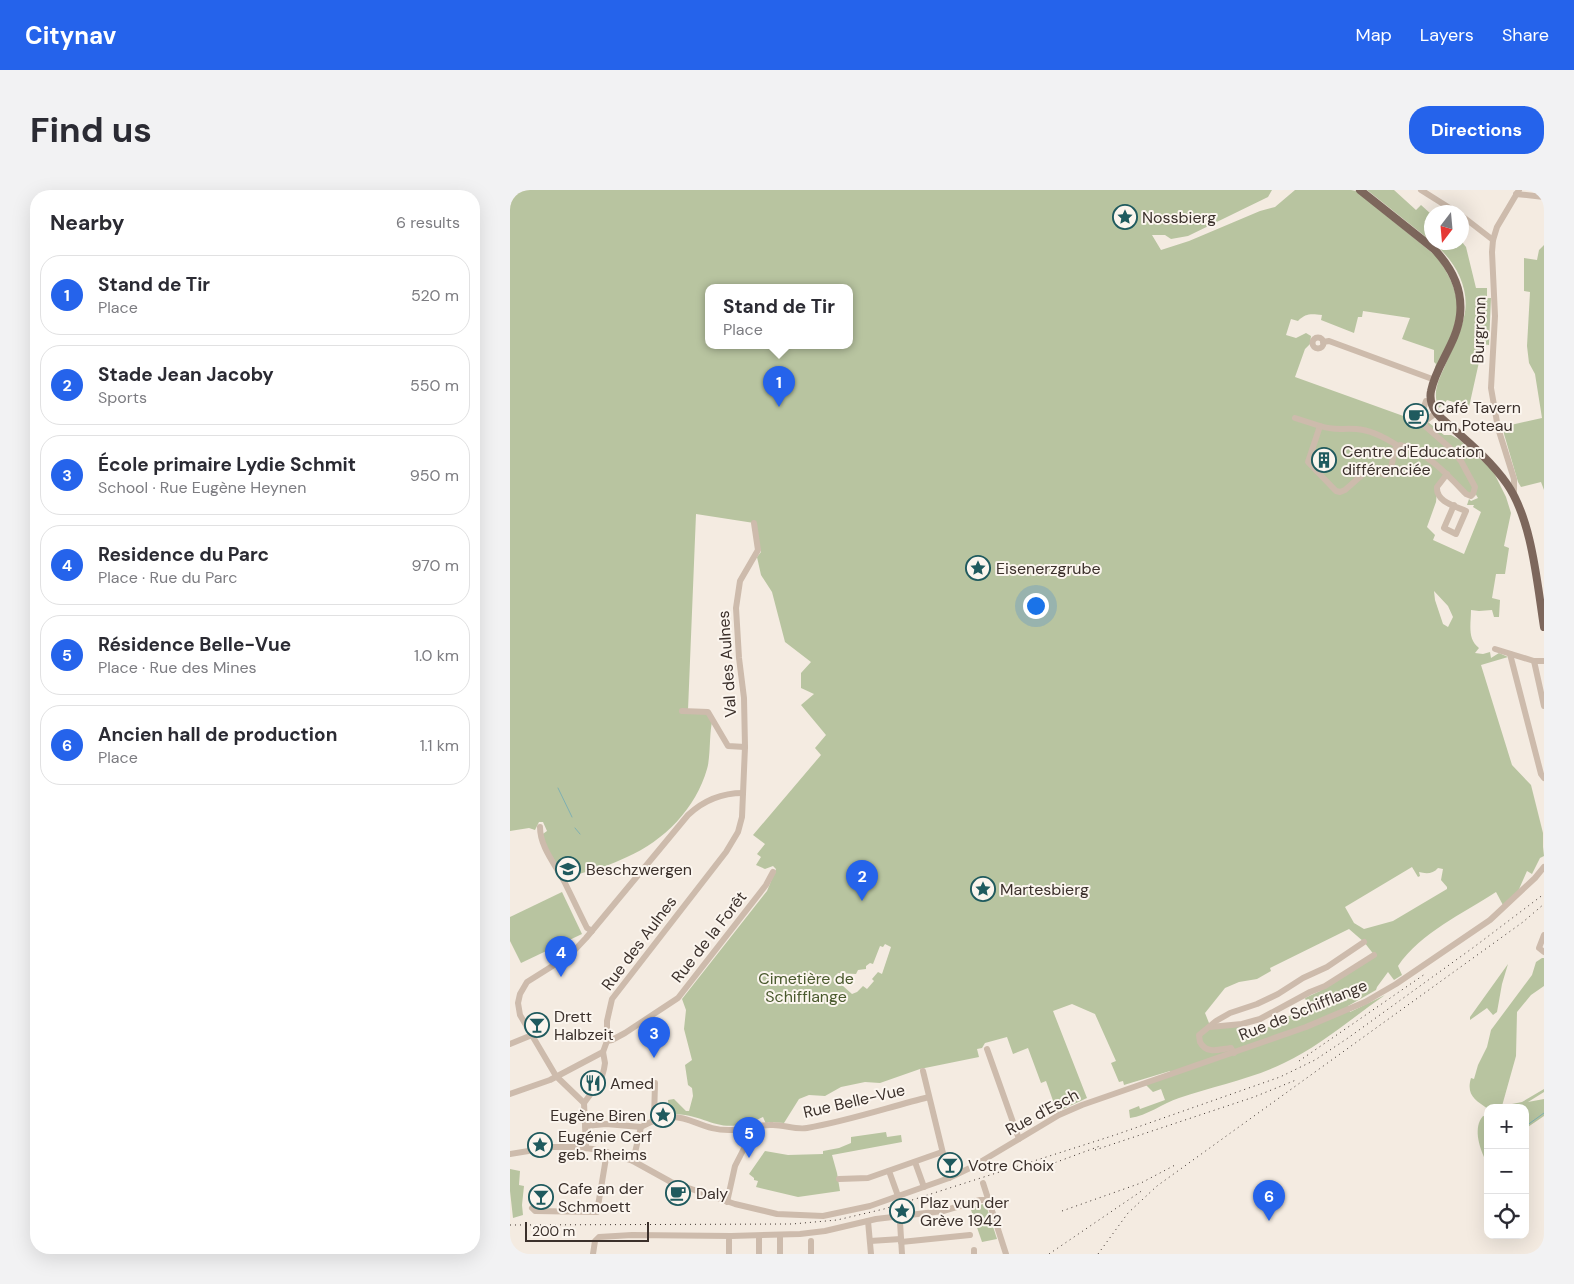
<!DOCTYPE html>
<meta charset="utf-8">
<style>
body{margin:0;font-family:"DM Sans",sans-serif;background:#f2f2f3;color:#2b2b33}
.controls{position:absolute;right:15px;bottom:15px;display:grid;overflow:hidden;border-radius:10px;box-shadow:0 5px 20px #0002}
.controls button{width:45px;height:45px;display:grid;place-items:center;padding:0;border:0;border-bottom:1px solid #e1e1e2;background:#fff;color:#2b2b33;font:25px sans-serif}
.compass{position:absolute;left:914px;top:15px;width:45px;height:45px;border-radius:50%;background:#fff;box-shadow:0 5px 20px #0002;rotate:196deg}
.scale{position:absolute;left:15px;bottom:12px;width:124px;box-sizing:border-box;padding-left:5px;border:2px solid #3b302b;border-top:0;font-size:14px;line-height:18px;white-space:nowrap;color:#3b302b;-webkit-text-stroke:4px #fbf5ee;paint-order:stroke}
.you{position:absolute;left:525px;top:415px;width:18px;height:18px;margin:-12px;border:4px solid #fff;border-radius:50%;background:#1a73e8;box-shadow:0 0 0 8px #1a73e833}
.badge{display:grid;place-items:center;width:32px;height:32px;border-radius:50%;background:#2563eb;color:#fff;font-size:16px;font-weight:700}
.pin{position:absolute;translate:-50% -41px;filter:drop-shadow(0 1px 2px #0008)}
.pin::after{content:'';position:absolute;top:26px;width:18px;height:15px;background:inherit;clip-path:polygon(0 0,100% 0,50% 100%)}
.popup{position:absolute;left:195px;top:94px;width:148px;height:65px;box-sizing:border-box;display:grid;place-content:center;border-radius:10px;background:#fff;filter:drop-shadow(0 1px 4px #0005);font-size:16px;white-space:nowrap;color:#7c7c81}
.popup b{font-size:19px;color:#2b2b33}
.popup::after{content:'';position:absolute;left:50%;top:100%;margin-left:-10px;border:10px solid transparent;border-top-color:#fff}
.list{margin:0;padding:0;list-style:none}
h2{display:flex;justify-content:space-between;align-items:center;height:65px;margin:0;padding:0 20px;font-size:21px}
h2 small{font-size:16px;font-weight:400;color:#7c7c81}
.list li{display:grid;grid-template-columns:32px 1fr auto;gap:15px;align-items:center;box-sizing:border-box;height:80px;margin:0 10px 10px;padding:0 10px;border:1px solid #e1e1e2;border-radius:20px}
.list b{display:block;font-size:19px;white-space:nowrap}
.list p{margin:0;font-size:16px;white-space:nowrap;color:#7c7c81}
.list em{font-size:16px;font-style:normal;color:#7c7c81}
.icon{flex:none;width:28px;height:28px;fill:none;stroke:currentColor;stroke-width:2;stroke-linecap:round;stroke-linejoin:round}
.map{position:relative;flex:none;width:1034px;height:1064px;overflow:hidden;border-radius:20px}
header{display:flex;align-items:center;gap:30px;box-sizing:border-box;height:70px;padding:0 25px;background:#2563eb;color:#fff}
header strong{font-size:24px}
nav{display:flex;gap:28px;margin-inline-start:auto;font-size:18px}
.intro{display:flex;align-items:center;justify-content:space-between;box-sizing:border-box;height:120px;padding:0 30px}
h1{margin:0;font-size:35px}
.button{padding:12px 22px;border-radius:20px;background:#2563eb;color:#fff;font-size:18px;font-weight:700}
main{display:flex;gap:30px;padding:0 30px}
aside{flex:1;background:#fff;border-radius:20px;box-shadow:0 5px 20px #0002}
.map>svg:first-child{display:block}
.green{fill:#b8c4a0;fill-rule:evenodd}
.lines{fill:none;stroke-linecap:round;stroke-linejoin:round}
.stream{stroke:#7fb0b2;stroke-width:1}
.minor{stroke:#cdbbac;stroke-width:6}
.major{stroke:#7d675c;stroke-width:8}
.rail{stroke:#3b302b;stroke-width:1;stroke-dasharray:1 4;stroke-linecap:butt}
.labels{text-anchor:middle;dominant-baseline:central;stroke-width:4;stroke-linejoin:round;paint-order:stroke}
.poi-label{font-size:16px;fill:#3b302b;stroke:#fbf5ee;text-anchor:start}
.street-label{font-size:16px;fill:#3b302b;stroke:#fbf5ee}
.park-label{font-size:16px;fill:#4a5a2e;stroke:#fbf5ee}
</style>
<header>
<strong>Citynav</strong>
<nav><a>Map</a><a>Layers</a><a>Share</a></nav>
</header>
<div class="intro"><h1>Find us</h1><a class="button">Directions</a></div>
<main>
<aside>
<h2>Nearby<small>6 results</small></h2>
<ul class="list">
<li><span class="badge">1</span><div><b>Stand de Tir</b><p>Place</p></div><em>520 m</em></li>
<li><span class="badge">2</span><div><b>Stade Jean Jacoby</b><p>Sports</p></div><em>550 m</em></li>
<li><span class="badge">3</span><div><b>École primaire Lydie Schmit</b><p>School · Rue Eugène Heynen</p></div><em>950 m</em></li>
<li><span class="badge">4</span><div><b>Residence du Parc</b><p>Place · Rue du Parc</p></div><em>970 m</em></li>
<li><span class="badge">5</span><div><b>Résidence Belle-Vue</b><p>Place · Rue des Mines</p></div><em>1.0 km</em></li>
<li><span class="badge">6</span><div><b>Ancien hall de production</b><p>Place</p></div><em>1.1 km</em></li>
</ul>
</aside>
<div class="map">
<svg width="1034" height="1064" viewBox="0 0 1034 1064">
<rect width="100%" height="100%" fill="#f4ebe1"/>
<g class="green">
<path d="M0,0H762L758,7L678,46L661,49L655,45H642L651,60L679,51L750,21L765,17L785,0H841L846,1L926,66C961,114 947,135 924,182L926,174L924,172V160L892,149L900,128L853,121L852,127H848L844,143L811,130L812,125C801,124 796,123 788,131L781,129L776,145L786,148L796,143L801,146L800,154L795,159L785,187L910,232H918L934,245H941L950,250L983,281L996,307L1001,323L994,356L999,358L995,384H986L982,408L990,410L989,427H984L982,420L969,421L961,420C961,434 957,449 969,458L965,463L973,464L980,462L981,468L989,463L998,467L971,475L1002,575L1021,595L1033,643V657L1034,666L1030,668L1022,684L1017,681L1006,706L994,717L986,702C953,724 911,742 888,776L892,785L884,790L878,782L867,797L866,800L838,816L840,822L875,805C842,828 810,856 774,873C741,889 704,896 669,908C653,913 637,926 620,928L619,920L629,916L630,919L655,910L651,899L643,902L636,895L661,884L660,881L614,895L613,891L609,892L601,873L606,871L585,824L562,814L543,821L577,908L547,922L536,891L531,893L518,858L503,864L497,847L475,853L472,858L467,859L469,867L410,879L370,893L355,892L331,897L315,906L299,905L289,909L274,933L259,932L256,934L253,927C208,949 200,923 159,924L158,910L164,909L176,921H179L183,906L182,898L178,895L175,875L182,870L174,839L176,820L172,809L257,701L266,679L263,676L255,679L246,675L251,667L247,664L255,654L243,645L311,565L305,558L316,545L291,515L304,504L291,498V483L301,472L275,452L262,402L251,385L247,367L251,362L244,333L186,324L178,520L194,521L203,530C199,537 201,567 197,579C186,618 154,651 117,667C101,675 83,680 66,685L61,672L46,678L30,646L37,641L33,632H29L25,640L19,638L0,641ZM199,98H339V156H199ZM937,284L961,306L965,303L968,308L961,311L959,309L957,315H964L963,317L971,322L954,364L923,350L925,345L917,337L926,312L927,301ZM924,401L938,416L943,427L938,437L933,434L925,410ZM902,677L908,687L910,686L909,682C916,684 923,684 928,678L933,679L931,690L937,697V699L883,731L854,739L844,733L835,717ZM839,739L854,752L865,766L810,801L795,808L798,816L753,840L735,847L732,836L699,833L695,823L715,798L729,792L747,789L761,781L760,778ZM375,754L381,757L372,784L368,782L362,789L364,791L357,799L353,796L347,802L342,804L324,788L328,783L346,784L348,780L356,779V776L360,773L363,774L370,756L373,757Z"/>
<path d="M857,0H884L906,20L911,15L921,24V51Z"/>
<path d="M952,52L956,57L966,98H977V108H981L979,155L973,154L959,217L937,210L934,214L942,217L940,219L931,216L929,218C922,204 928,191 934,178C941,161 950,145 954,127C961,99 945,70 923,53Z"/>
<path d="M1034,55V300L1031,292L1011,297L1008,292L992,237L1032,228L1025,184L1019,173L1017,156L1020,102L1014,101V68L1027,70L1029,60Z"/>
<path d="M52,702L72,744L11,773L0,751V727Z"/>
<path d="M1032,768H1034V796L1021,805L1007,822L1006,866L992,916L1012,912L1034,899V902L1018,912L1034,909V926L1015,939V918H978V919C965,910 956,905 961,888L964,889L968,875L977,857L981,840L1022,785L1026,772Z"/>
<path d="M998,774L992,794L987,822L983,825L977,818L960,830V827Z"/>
<path d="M973,926L978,927V969H975C969,957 963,937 973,926Z"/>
<path d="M376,942L377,947L391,945L392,952L322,965L327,983L330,1001L288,1007L246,997L248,991L244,990V988L239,984L255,961L278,965L313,964V961L329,958L341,953V947Z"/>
<path d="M0,979L10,981L9,995L14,996L12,1015L13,1025L3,1028L0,1001Z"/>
<path d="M474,1014L476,1015L487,1049L472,1052L460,1017Z"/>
</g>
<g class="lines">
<g class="stream">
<path d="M48,598L62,627"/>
<path d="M65,638L70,644"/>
<path d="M1016,936L1034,923"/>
<path d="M976,971L978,968"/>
</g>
<g class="minor">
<path d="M911,0L946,22"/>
<path d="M1006,4L1034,7"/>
<path d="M952,26L983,50"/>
<circle cx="808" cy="153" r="5.5"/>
<path d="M813,152L819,151L925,190"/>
<path d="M916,211L913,220L917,229"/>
<path d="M785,228L810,236L798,272L826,301L830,302L835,300L860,278L875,285L880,283L885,259L890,255C916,261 938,285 956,304L961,306L963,304L965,297L951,271L939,257L915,236V231L926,223"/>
<path d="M810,236C825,241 831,238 846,239C861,240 876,248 888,256"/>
<path d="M937,284L927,297C926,312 945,316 956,321L946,344L934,338L944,315"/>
<path d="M1004,305V289L988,238L981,198L985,126L982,62L983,50L987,37L1009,0"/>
<path d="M985,459L1024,471H1034"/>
<path d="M1000,464L1031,584L1034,588"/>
<path d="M1024,471L1034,516"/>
<path d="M172,521L198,522L218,556L235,557"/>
<path d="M30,637C30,657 45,674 54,691C62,707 69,722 77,738L82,741"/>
<path d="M1034,745L1029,758L1034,762"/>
<path d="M700,837L732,834L750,829L800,802L815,796L864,765"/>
<path d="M97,851L102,850L115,843L168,808L256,695L263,682"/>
<path d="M0,854L22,845"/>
<path d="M477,859L509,949"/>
<path d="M724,863L721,858C710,859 697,865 690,852L689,845L706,831L720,823L747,814L768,804L793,788L817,777L854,752"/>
<path d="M413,881L439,988"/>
<path d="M0,904L40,890L93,862"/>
<path d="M74,913L46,886L10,825L8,813L10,804L17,792L60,765L76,748L178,625C194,610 211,603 233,603"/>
<path d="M144,929L145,893"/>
<path d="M75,936L96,934L131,937"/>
<path d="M76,957L74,913L91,890L94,879L95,873L93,862L97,851V831L102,809L216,662L228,642L232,627L235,557L234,508L229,468L226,418L230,391L248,360L244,333"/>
<path d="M0,964L43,957H65L83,959L123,971L161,992L225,1014L267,1024L313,1026L360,1016L439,988L462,977L549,925L572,915L796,837L855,812L886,794L980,730L1025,688L1034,677"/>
<path d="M123,971L131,937C175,912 183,942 222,940C236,940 249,934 263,935C275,935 286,940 297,938C338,931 379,917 419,907"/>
<path d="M405,972L414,997"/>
<path d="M379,981L388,1006"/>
<path d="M329,989L358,988L432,962"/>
<path d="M473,993L496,1064"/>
<path d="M217,1012L225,976L245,937"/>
<path d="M22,1018L25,1021L87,1022L97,962"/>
<path d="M358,1031L361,1064"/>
<path d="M390,1032L392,1064"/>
<path d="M270,1045V1064"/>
<path d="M249,1046V1064"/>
<path d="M219,1050V1064"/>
<path d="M301,1051V1064"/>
<path d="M360,1051L391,1049"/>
<path d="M391,1052L460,1045"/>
<path d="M464,1060V1064"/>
<path d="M83,1064L85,1051L89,1047L122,1045L221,1046L290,1044L315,1041L366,1029L433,1021L470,1010H479"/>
</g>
<path class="major" d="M850,0L924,59C941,77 953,99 950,125C947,153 926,175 921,201C919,210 923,220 929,226C952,247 979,268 997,294C1022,330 1027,393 1034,437"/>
<g class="rail">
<path d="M789,871L915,784"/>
<path d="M585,960L744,907L786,890"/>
<path d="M536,976L590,956"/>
<path d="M552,1021L631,993L667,974"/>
<path d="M0,1035L282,1034L327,1030L374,1019L605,945L770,887L805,870L838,848L964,757L1034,704"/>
<path d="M539,1064L633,1000"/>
<path d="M588,1064L618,1023L647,996L1013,732L1034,714"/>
</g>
</g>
<defs>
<symbol id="sight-ring" viewBox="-11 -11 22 22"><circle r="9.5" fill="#fbf5ee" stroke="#1f5a5e" stroke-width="1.5"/><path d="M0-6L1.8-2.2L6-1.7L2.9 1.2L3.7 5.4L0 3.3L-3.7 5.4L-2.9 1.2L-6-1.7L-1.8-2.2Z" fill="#1f5a5e"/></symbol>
<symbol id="cafe-ring" viewBox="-11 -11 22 22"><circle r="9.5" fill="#fbf5ee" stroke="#1f5a5e" stroke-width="1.5"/><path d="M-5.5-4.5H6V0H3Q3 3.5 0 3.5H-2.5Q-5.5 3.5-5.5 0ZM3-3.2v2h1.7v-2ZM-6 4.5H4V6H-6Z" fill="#1f5a5e"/></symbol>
<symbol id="building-ring" viewBox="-11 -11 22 22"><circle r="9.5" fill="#fbf5ee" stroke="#1f5a5e" stroke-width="1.5"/><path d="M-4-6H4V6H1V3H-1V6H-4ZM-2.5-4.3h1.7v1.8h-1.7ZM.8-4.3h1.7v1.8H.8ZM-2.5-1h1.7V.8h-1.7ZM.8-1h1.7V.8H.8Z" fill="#1f5a5e"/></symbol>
<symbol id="school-ring" viewBox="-11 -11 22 22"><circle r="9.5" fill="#fbf5ee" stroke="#1f5a5e" stroke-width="1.5"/><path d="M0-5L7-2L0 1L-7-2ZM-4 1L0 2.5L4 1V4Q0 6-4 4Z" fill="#1f5a5e"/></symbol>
<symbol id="bar-ring" viewBox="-11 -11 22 22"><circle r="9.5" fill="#fbf5ee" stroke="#1f5a5e" stroke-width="1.5"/><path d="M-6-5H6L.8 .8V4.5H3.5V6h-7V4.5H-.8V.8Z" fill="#1f5a5e"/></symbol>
<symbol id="restaurant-ring" viewBox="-11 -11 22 22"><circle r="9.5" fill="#fbf5ee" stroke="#1f5a5e" stroke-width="1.5"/><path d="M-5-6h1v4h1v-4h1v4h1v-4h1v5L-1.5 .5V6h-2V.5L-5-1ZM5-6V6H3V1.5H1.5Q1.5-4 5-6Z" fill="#1f5a5e"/></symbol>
</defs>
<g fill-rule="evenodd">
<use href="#sight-ring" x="601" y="13" width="28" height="28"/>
<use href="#cafe-ring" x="892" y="212" width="28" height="28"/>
<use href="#building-ring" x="800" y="256" width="28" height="28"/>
<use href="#sight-ring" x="454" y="364" width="28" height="28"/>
<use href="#school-ring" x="44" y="665" width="28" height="28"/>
<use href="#sight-ring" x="459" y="685" width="28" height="28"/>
<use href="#bar-ring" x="13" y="821" width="28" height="28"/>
<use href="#restaurant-ring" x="69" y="879" width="28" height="28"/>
<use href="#sight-ring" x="139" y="911" width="28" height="28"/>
<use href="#sight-ring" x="16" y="941" width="28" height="28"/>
<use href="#bar-ring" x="426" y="961" width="28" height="28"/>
<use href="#cafe-ring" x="154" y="989" width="28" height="28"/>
<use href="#bar-ring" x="17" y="993" width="28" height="28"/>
<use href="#sight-ring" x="378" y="1007" width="28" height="28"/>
</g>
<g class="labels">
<g class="poi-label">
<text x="632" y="27">Nossbierg</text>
<text x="924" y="217">Café Tavern<tspan x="924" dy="18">um Poteau</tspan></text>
<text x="832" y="261">Centre d'Education<tspan x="832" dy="18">différenciée</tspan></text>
<text x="486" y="378">Eisenerzgrube</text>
<text x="76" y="679">Beschzwergen</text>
<text x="490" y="699">Martesbierg</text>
<text x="44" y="826">Drett<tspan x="44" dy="18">Halbzeit</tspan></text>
<text x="100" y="893">Amed</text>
<text x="136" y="925" text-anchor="end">Eugène Biren</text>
<text x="48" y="946">Eugénie Cerf<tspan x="48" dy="18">geb. Rheims</tspan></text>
<text x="458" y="975">Votre Choix</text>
<text x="48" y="998">Cafe an der<tspan x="48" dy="18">Schmoett</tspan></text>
<text x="186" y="1003">Daly</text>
<text x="410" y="1012">Plaz vun der<tspan x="410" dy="18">Grève 1942</tspan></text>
</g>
<g class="street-label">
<text transform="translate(969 140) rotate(-88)">Burgronn</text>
<text transform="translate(217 474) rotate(-94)">Val des Aulnes</text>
<text transform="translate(199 747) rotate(-52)">Rue de la Forêt</text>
<text transform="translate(129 753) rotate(-53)">Rue des Aulnes</text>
<text transform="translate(793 820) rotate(-22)">Rue de Schifflange</text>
<text transform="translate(344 911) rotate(-13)">Rue Belle-Vue</text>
<text transform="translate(532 922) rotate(-28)">Rue d'Esch</text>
</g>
<g class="park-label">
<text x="296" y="788">Cimetière de<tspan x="296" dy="18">Schifflange</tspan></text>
</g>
</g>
</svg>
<div class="controls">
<button>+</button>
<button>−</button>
<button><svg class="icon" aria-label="locate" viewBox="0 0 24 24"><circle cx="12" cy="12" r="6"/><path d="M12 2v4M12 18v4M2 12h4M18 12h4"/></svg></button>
</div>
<svg class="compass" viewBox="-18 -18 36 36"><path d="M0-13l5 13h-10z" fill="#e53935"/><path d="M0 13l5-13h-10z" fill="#7c7c81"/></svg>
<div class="scale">200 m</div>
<div class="you"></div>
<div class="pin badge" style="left:269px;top:217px">1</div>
<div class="popup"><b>Stand de Tir</b>Place</div>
<div class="pin badge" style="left:352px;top:711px">2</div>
<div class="pin badge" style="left:144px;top:868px">3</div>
<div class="pin badge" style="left:51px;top:787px">4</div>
<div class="pin badge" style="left:239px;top:968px">5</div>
<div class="pin badge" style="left:759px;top:1031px">6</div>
</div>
</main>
